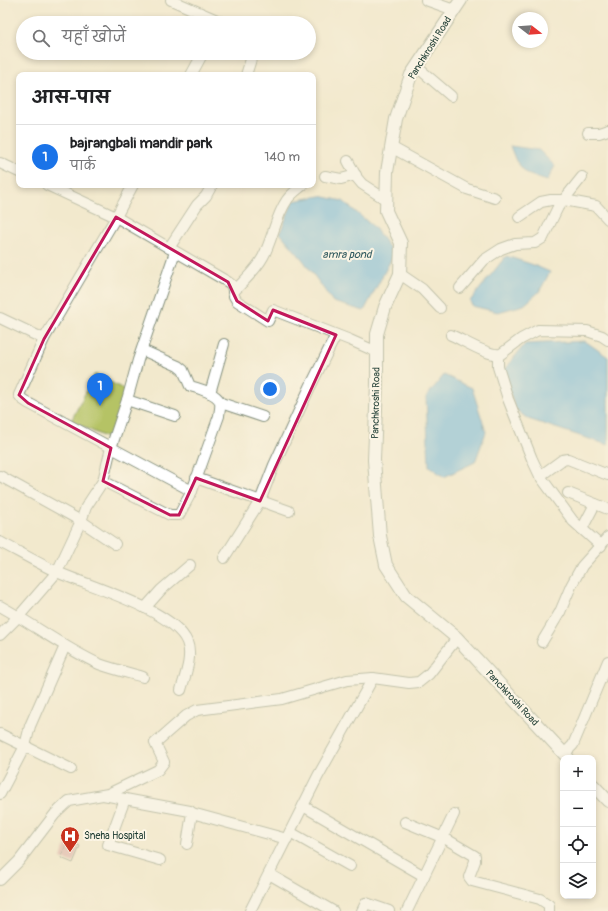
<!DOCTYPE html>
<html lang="hi">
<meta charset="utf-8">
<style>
body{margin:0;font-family:Pangolin,"Playpen Sans Deva",sans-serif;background:#f6f6f6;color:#202124}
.controls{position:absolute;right:12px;bottom:12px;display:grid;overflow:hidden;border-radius:8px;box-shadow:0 2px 6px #0003}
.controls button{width:36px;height:36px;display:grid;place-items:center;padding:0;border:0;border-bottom:1px solid #e0e0e0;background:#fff;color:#202124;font:20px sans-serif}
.compass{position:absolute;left:512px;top:12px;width:36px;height:36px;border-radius:50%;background:#fff;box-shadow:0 2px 6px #0003;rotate:107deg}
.you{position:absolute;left:270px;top:389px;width:14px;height:14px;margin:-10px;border:3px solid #fff;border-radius:50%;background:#1a73e8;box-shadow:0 0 0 6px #1a73e833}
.badge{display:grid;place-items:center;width:26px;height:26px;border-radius:50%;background:#1a73e8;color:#fff;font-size:13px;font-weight:700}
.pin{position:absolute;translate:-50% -33px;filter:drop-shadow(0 1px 2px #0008)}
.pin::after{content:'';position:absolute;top:21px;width:14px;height:12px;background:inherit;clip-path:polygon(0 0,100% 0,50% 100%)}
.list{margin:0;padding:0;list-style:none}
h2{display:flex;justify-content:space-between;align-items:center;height:52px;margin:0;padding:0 16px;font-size:17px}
h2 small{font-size:13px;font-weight:400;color:#757577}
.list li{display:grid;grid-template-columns:26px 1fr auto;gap:12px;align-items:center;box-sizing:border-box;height:64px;padding:0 16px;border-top:1px solid #e0e0e0}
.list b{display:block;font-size:15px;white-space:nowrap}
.list p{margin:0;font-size:13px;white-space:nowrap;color:#757577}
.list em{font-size:13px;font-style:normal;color:#757577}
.icon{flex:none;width:22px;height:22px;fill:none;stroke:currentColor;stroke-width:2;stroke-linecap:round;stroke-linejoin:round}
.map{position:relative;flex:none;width:608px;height:911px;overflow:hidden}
.search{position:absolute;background:#fff;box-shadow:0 2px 6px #0003;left:16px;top:16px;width:300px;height:44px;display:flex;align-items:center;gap:10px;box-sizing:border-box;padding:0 14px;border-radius:22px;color:#757577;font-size:15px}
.panel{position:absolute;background:#fff;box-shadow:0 2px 6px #0003;left:16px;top:72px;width:300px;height:116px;border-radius:8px}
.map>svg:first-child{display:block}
.green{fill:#b5c365;stroke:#6a804c}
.water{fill:#66b3df;stroke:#42788a}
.building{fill:#d9a6a3}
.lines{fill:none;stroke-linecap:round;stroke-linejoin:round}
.minor-casing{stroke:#889380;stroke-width:12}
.tertiary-casing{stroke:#889380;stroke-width:14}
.minor{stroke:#fff;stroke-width:10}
.tertiary{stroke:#fff;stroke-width:12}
.marked{fill:none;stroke:#c2185b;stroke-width:3;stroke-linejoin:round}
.labels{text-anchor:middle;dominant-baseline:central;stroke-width:4;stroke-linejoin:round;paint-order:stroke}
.street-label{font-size:10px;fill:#1f3d34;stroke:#fcf5e5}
.poi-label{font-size:10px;fill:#1f3d34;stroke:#fcf5e5;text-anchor:start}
.water-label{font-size:11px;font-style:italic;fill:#315a5f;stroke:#fcf5e5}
</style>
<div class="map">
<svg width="608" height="911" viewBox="0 0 608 911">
<rect width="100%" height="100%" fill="#fcf5e5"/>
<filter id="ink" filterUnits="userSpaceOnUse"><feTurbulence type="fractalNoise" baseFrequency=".025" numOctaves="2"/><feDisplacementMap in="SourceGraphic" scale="8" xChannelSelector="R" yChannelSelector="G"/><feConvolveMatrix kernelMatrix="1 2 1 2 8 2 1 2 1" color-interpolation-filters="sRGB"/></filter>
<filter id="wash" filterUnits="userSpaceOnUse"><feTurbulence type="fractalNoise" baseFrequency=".012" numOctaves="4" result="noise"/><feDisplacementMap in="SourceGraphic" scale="16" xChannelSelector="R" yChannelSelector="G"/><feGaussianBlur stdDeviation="0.9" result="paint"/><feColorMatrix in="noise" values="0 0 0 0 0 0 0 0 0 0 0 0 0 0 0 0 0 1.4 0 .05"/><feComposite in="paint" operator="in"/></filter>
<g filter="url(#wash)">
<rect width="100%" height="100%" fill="#f2e9cd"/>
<path class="green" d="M95,374L127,391L111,440L71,421Z"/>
<g class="water">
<path d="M510,146L539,150L555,166L547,181L527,174L516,161Z"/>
<path d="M320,196L343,201L375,228L394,254L364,311L333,302L303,260L280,233L293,201Z"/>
<path d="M506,256L531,264L550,272L539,292L524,305L498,312L472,306L470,301Z"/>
<path d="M585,341L608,357V445L528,419L515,409L503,371L525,344Z"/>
<path d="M444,375L472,388L486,432L475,462L444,477L429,466L426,397Z"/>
</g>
<g id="blocks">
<path class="building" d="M67,841L80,846L73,863L61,858Z"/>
</g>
</g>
<g filter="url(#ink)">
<use href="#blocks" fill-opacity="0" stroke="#889380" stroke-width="1"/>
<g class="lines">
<defs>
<g id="minor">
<path d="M171,0L224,23"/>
<path d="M426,0L454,10"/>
<path d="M417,67L451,96"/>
<path d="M191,75L203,53"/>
<path d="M246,75L253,53"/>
<path d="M588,133H599L608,130"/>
<path d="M391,147L467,189L495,198"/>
<path d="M348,161L357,178L362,184L385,199"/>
<path d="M0,163L19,172"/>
<path d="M325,176L341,179L356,175"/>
<path d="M47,185L116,217L228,282L232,285L234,296L237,301L268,321L273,310L350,340L377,352"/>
<path d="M133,185L116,217L44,339L19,395L22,399L28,403L192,491"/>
<path d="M519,217L541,202L551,200H564L596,206L608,219"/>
<path d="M169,248L197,205L206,196L212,185"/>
<path d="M400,274L422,289L440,308"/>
<path d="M460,288L484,260L501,249L515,244L535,243L543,238L558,207L582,177"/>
<path d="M233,292C244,281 256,270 263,257C273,239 275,217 287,200C291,194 297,190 303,185"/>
<path d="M0,318L44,339"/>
<path d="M451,335C463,340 489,357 501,354L521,339L538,330L587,331L602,336L608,340"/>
<path d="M498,355V367L508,399L532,459L540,476L573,521L601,546"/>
<path d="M210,393L224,344"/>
<path d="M127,400L175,416"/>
<path d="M221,403L263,417"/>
<path d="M0,476L81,521L115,544"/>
<path d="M540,476L562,460L568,459L608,475"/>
<path d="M196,478L289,511"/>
<path d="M103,481L170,515H179L192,491L219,416C219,413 221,407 220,403C219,394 198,388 190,386L183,370L178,366L142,350"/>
<path d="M568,493L608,509"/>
<path d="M582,529L595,504"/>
<path d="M0,542C19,552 38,563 57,572C88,586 174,610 187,642C193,656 185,676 181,690"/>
<path d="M224,558L260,501L274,465L310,387L336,335"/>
<path d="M0,606C33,624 64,648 99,664C113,669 129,673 143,677"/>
<path d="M145,608L161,590L190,565"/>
<path d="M0,635L19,616L57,572L81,521L86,507L103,481L111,448L127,400L138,360L175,252"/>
<path d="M542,642L560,612L571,586L582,566L608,537"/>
<path d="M0,734L71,769"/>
<path d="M564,754L573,745L608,661"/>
<path d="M0,794L25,746L30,726L65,646"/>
<path d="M103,795L125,799L108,845L160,860"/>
<path d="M125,799L190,811L192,813L187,844"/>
<path d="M303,806L424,876"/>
<path d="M192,813L287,839"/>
<path d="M405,822L446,839L475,856V861L469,877L472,881L540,899L549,905V911"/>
<path d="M290,832L350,866"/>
<path d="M269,874L333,911"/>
<path d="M0,880L19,861L55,814L69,801L108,794L158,770L164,762L155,743L186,716L197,710L282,699L347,680L373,678L409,683L419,682L429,674L457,638"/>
<path d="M250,911L318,776L373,678"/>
<path d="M362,911L366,903L389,911"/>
<path d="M407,911L454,814"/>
</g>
<g id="tertiary">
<path d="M461,0L411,75L396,119L387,172L386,211L401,243L400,274L385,307L377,334V383L374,460L380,536L386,565L406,596L457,638L568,758"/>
<path d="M593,785L608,801"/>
</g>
</defs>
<use href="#minor" class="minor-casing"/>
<use href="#tertiary" class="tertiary-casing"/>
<use href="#minor" class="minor"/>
<use href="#tertiary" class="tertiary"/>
</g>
</g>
<path d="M0 0H608V911H0ZM116,217L228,282L237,301L268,321L273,310L336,335L260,501L196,478L179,515H170L103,481L111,448L28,403L19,395L44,339Z" fill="#f2e9cd" fill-opacity=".55" fill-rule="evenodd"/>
<path class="marked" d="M116,217L228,282L237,301L268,321L273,310L336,335L260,501L196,478L179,515H170L103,481L111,448L28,403L19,395L44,339Z"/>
<defs>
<symbol id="hospital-pin" viewBox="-11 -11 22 30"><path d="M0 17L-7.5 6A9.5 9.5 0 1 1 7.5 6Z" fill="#c8321e" stroke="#fcf5e5"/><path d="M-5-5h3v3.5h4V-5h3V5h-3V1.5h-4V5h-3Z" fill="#fff"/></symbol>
</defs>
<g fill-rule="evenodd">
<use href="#hospital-pin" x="59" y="825" width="22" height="30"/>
</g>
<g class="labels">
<g class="street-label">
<text transform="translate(430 48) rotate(-58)">Panchkroshi Road</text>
<text transform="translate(376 403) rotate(-89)">Panchkroshi Road</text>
<text transform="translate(512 698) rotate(47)">Panchkroshi Road</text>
</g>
<g class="poi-label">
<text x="84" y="836">Sneha Hospital</text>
</g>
<g class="water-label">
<text x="347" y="254">amra pond</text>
</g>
</g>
</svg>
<div class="controls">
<button>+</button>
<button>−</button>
<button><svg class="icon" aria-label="locate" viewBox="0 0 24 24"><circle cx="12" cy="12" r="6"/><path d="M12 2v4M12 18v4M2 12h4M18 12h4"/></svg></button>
<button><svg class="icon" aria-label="layers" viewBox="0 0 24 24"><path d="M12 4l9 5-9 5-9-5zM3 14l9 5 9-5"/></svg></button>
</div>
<svg class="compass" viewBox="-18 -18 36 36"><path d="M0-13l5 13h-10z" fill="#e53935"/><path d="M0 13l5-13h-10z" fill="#757577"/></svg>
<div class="you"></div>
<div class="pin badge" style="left:100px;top:406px">1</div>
<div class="search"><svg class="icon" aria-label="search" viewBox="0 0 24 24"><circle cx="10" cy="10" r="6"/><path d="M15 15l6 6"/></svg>यहाँ खोजें</div>
<section class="panel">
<h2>आस-पास<small></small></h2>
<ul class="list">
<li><span class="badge">1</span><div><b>bajrangbali mandir park</b><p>पार्क</p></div><em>140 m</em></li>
</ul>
</section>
</div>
